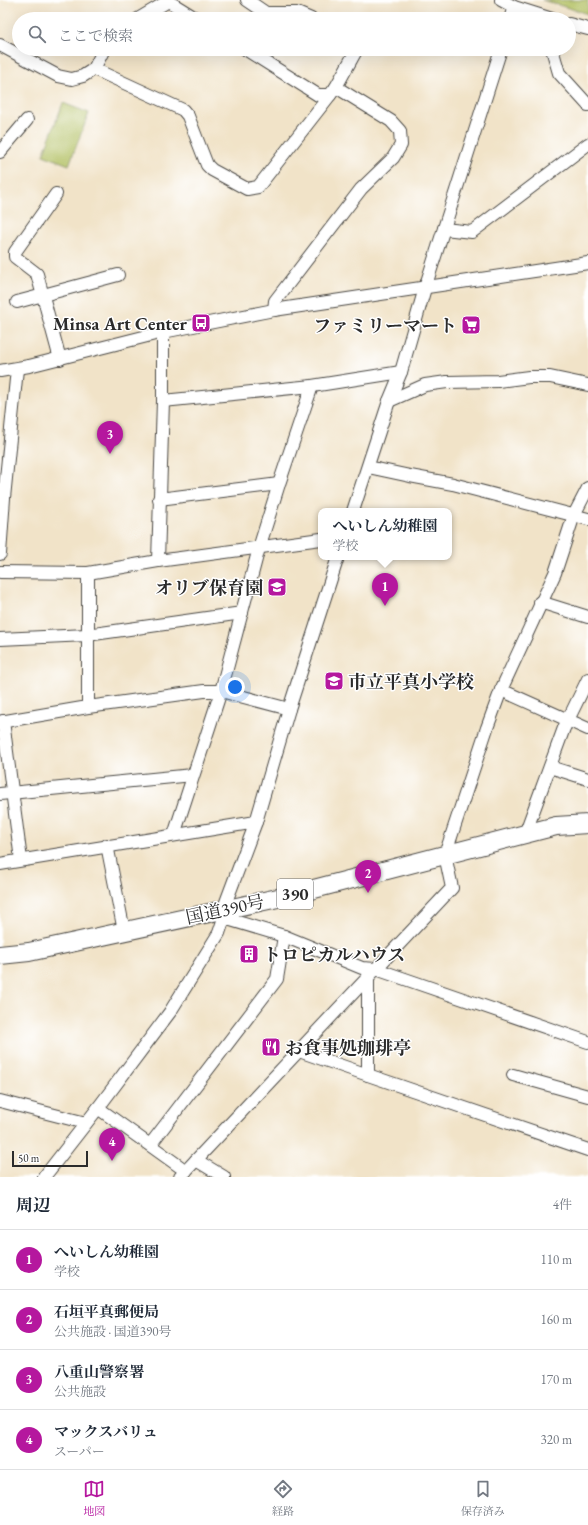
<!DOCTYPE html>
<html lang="ja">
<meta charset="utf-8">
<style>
body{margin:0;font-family:"EB Garamond","Noto Serif JP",serif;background:#f6f6f7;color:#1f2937}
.scale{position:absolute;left:12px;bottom:10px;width:76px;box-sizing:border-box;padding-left:4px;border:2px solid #2b2b2b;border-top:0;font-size:11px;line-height:14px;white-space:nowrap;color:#2b2b2b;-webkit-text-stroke:3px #fff;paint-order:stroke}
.you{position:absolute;left:235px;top:687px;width:14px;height:14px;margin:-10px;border:3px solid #fff;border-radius:50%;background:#1a73e8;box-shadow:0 0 0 6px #1a73e833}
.badge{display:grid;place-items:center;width:26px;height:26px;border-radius:50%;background:#b5179e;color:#fff;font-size:13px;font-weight:700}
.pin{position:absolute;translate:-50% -33px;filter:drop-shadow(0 1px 2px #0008)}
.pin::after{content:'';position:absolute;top:21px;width:14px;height:12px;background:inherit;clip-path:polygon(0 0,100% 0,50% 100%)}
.popup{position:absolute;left:318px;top:508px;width:134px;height:52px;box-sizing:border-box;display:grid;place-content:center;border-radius:8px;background:#fff;filter:drop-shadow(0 1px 3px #0005);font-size:13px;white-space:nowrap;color:#747a83}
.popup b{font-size:15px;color:#1f2937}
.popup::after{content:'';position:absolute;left:50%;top:100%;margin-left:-8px;border:8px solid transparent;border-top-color:#fff}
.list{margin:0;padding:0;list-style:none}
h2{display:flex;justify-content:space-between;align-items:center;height:52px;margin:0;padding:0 16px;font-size:17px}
h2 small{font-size:13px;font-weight:400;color:#747a83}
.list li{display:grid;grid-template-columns:26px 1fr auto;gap:12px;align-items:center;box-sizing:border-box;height:60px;padding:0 16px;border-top:1px solid #e0e1e3}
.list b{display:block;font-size:15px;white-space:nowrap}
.list p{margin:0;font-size:13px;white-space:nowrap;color:#747a83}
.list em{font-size:13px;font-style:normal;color:#747a83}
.icon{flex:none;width:22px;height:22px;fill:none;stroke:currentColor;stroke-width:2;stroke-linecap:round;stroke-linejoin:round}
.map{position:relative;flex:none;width:588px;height:1177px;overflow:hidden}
.search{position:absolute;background:#fff;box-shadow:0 4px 16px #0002;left:12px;right:12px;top:12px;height:44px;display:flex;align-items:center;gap:10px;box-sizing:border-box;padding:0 14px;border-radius:22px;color:#747a83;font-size:15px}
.sheet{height:292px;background:#fff}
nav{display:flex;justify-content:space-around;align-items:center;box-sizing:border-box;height:56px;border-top:1px solid #e0e1e3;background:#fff;font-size:11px;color:#747a83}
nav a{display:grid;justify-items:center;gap:2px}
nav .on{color:#b5179e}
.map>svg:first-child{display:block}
.green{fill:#b1bf61;stroke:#6e7546}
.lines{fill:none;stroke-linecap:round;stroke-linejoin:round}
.minor-casing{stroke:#494743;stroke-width:14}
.highway-casing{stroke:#494743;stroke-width:20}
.minor{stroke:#fff;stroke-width:12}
.highway{stroke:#fff;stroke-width:18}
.labels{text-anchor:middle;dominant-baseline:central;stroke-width:3;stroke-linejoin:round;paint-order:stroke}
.shield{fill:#fff;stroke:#6b6b6b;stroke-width:1}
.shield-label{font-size:17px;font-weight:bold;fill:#2b2b2b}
.poi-label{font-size:18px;font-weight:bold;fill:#2b2b2b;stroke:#fff;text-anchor:end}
.street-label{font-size:18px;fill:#2b2b2b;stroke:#fff}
</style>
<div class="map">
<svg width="588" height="1177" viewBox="0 0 588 1177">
<rect width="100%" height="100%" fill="#fff"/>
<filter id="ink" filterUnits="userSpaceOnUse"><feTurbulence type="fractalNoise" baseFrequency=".025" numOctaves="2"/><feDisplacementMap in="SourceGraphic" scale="8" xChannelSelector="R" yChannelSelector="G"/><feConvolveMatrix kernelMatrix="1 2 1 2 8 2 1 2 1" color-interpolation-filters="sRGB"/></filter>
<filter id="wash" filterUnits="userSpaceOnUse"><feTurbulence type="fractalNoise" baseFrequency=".012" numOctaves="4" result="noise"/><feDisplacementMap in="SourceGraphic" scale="16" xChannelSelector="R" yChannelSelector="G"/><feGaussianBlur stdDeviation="0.9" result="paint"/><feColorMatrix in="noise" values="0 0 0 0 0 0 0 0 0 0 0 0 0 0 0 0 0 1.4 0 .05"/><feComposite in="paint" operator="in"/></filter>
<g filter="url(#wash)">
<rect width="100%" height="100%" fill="#f1e3c8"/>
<g class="green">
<path d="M542,0H588V14Z"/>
<path d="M63,103L89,113L69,165L43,155Z"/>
</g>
</g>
<g filter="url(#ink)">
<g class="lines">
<defs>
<g id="minor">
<path d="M247,0L266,13H297L311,19"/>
<path d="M501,0L514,7L552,19"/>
<path d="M168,1L197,19"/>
<path d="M138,19L170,0"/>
<path d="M510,19L514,7"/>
<path d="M569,24L588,29"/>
<path d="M0,45L58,76L72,79L83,76L94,69L104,49"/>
<path d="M245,49L318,95H330"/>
<path d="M552,49L559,73L588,105"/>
<path d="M94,69L183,110L188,116L207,165L212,170L247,189L258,187L330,95L336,87L357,49"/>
<path d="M0,152L27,120"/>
<path d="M56,194L15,252V257L37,274L60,359"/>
<path d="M444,229L472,232L588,144"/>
<path d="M17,302L118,275"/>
<path d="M274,310L275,301L361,189L393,158L401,145L400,131L391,121L336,87"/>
<path d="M0,371L29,366L163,332L274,310L588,263"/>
<path d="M163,401L312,386L401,372"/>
<path d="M389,401L425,385L447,382L498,381L529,377H550L588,385"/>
<path d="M368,467L410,476L453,484L588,519"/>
<path d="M159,499L279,484"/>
<path d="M353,511L389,401L401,372L425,288L501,49"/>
<path d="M0,554L4,498L17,369"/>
<path d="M158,561L163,401V332"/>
<path d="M0,572L88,573L158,561L321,539"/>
<path d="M88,573V707"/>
<path d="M540,602L588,617"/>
<path d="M0,639L87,635L242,613"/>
<path d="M501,690L588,729"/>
<path d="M3,721L21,860"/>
<path d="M0,722L88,707L204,691H221L289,709"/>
<path d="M550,767L588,779"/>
<path d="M0,794L193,775"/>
<path d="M525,834L564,728L588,679"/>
<path d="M174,835L221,691L259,548L279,484L312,386"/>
<path d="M107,845L124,931"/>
<path d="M0,864L256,822"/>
<path d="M224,918L284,936L362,968L376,969L588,1042"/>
<path d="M299,1051L368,1075L588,1150"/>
<path d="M368,1075V977"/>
<path d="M513,1075L588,1096"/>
<path d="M0,1101L86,1123"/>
<path d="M98,1108L186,1171"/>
<path d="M150,1145L277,979L284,936"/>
<path d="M196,1160L224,1177"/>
<path d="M44,1177L98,1108L170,1012L219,933L224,918L223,910L256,822L289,709L338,557"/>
<path d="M180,1177L452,888L445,855L487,728L501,690L555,573L574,515L588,488"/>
</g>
<path id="highway" d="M0,955L29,952L287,896L556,826L588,824"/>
</defs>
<use href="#minor" class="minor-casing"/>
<use href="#highway" class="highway-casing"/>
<use href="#minor" class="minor"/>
<use href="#highway" class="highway"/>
</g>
</g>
<defs>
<symbol id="bus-square" viewBox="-11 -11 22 22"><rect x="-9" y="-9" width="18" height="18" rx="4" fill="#b5179e" stroke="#fff"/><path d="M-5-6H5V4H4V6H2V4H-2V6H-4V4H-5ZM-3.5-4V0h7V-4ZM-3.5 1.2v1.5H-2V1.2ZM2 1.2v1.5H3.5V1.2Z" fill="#fff"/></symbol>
<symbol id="supermarket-square" viewBox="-11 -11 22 22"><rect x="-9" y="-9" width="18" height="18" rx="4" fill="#b5179e" stroke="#fff"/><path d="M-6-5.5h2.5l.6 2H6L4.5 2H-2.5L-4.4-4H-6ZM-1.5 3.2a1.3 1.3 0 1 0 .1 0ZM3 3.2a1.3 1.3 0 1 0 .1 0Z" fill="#fff"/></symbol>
<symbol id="school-square" viewBox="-11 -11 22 22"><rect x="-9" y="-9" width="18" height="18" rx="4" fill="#b5179e" stroke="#fff"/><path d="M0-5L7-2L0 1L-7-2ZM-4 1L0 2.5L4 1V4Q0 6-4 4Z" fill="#fff"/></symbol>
<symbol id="building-square" viewBox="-11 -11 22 22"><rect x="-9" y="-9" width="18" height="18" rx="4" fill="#b5179e" stroke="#fff"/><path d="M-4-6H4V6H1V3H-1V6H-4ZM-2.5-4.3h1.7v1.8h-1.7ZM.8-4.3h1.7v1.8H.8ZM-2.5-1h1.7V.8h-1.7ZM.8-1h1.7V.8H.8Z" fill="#fff"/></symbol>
<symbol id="restaurant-square" viewBox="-11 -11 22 22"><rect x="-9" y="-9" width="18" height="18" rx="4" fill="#b5179e" stroke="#fff"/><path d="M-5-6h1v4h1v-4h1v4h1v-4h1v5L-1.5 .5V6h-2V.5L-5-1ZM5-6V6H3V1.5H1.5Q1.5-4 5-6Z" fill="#fff"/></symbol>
</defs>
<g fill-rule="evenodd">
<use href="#bus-square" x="190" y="312" width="22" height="22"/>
<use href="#supermarket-square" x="460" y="314" width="22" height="22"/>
<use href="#school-square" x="266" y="576" width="22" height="22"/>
<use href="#school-square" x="323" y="670" width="22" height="22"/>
<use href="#building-square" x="238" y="943" width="22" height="22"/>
<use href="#restaurant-square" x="260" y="1036" width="22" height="22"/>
</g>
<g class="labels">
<rect class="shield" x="277" y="879" width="36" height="30" rx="3"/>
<g class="shield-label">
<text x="295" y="894">390</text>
</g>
<g class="poi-label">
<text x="187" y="323">Minsa Art Center</text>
<text x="457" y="325">ファミリーマート</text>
<text x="263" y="587">オリブ保育園</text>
<text x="348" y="681" text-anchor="start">市立平真小学校</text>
<text x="263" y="954" text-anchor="start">トロピカルハウス</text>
<text x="285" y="1047" text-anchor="start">お食事処珈琲亭</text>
</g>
<g class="street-label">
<text transform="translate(225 909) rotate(-12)">国道390号</text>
</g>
</g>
</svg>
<div class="scale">50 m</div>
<div class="you"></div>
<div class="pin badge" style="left:385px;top:606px">1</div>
<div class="popup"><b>へいしん幼稚園</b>学校</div>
<div class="pin badge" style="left:368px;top:893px">2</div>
<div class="pin badge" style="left:110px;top:454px">3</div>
<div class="pin badge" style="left:112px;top:1161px">4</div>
<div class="search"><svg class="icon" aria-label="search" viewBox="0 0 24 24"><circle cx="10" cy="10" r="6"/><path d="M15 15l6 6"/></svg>ここで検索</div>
</div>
<section class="sheet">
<h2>周辺<small>4件</small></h2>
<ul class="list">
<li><span class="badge">1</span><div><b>へいしん幼稚園</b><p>学校</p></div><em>110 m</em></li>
<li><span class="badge">2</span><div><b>石垣平真郵便局</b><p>公共施設 · 国道390号</p></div><em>160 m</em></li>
<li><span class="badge">3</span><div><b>八重山警察署</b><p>公共施設</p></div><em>170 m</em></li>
<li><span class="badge">4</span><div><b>マックスバリュ</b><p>スーパー</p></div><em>320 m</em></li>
</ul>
</section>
<nav>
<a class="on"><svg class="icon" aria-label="map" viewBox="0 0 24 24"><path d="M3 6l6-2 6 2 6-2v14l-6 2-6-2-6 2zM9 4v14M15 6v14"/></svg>地図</a>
<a><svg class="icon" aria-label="directions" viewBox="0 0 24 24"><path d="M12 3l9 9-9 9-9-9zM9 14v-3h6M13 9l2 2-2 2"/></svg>経路</a>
<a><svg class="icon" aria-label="saved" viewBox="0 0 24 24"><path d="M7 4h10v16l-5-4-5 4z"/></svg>保存済み</a>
</nav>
